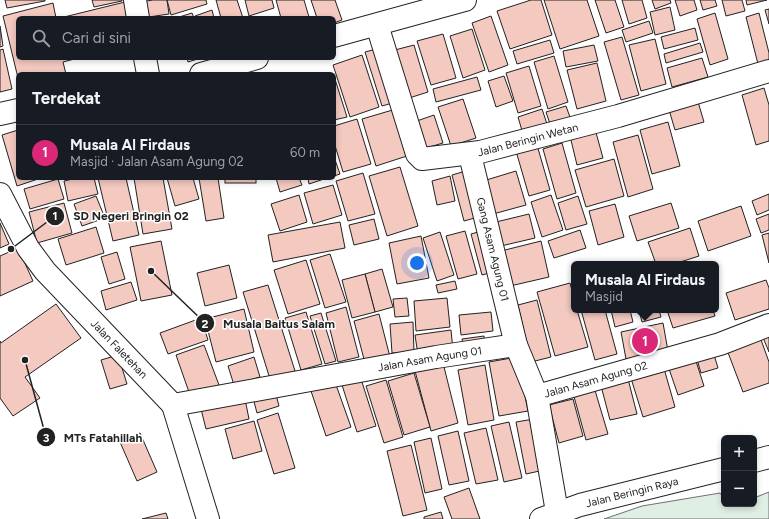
<!DOCTYPE html>
<html lang="id">
<meta charset="utf-8">
<style>
body{margin:0;font-family:Figtree,sans-serif;background:#20242c;color:#f1f3f6}
.controls{position:absolute;right:12px;bottom:12px;display:grid;overflow:hidden;border-radius:6px;box-shadow:0 2px 6px #0003}
.controls button{width:36px;height:36px;display:grid;place-items:center;padding:0;border:0;border-bottom:1px solid #363941;background:#171b24;color:#f1f3f6;font:20px sans-serif}
.you{position:absolute;left:417px;top:263px;width:14px;height:14px;margin:-10px;border:3px solid #fff;border-radius:50%;background:#1a73e8;box-shadow:0 0 0 6px #1a73e833}
.badge{display:grid;place-items:center;width:26px;height:26px;border-radius:50%;background:#db2777;color:#fff;font-size:13px;font-weight:700}
.pin{position:absolute;translate:-50% -50%;border:2px solid #fff;box-shadow:0 1px 4px #0006}
.popup{position:absolute;left:571px;top:261px;width:148px;height:52px;box-sizing:border-box;display:grid;place-content:center;border-radius:6px;background:#171b24;filter:drop-shadow(0 1px 3px #0005);font-size:13px;white-space:nowrap;color:#9ea1a6}
.popup b{font-size:15px;color:#f1f3f6}
.popup::after{content:'';position:absolute;left:50%;top:100%;margin-left:-8px;border:8px solid transparent;border-top-color:#171b24}
.list{margin:0;padding:0;list-style:none}
h2{display:flex;justify-content:space-between;align-items:center;height:52px;margin:0;padding:0 16px;font-size:17px}
h2 small{font-size:13px;font-weight:400;color:#9ea1a6}
.list li{display:grid;grid-template-columns:26px 1fr auto;gap:12px;align-items:center;box-sizing:border-box;height:56px;padding:0 16px;border-top:1px solid #363941}
.list b{display:block;font-size:15px;white-space:nowrap}
.list p{margin:0;font-size:13px;white-space:nowrap;color:#9ea1a6}
.list em{font-size:13px;font-style:normal;color:#9ea1a6}
.icon{flex:none;width:22px;height:22px;fill:none;stroke:currentColor;stroke-width:2;stroke-linecap:round;stroke-linejoin:round}
.map{position:relative;flex:none;width:769px;height:519px;overflow:hidden}
.search{position:absolute;background:#171b24;box-shadow:0 2px 6px #0003;left:16px;top:16px;width:320px;height:44px;display:flex;align-items:center;gap:10px;box-sizing:border-box;padding:0 14px;border-radius:6px;color:#9ea1a6;font-size:15px}
.panel{position:absolute;background:#171b24;box-shadow:0 2px 6px #0003;left:16px;top:72px;width:320px;height:108px;border-radius:6px}
.map>svg:first-child{display:block}
.green{fill:#e0efe3;stroke:#6f6f6f}
.building{fill:#f3c9c0;stroke:#222}
.lines{fill:none;stroke-linecap:round;stroke-linejoin:round}
.street-casing{stroke:#222;stroke-width:24}
.secondary-casing{stroke:#222;stroke-width:24}
.street{stroke:#fff;stroke-width:22}
.secondary{stroke:#fff;stroke-width:22}
.labels{text-anchor:middle;dominant-baseline:central;stroke-width:3;stroke-linejoin:round;paint-order:stroke}
.street-label{font-size:11px;fill:#222;stroke:#fff}
.leader{fill:none;stroke:#222;stroke-width:1.5}
.callout-dot{fill:#222;stroke:#fff;stroke-width:1.5}
.mark-label{font-size:12px;text-anchor:middle;font-weight:bold;fill:#fff}
.callout-label{font-size:12px;text-anchor:middle;font-weight:bold;fill:#222;stroke:#fff;stroke-width:3;stroke-linejoin:round;paint-order:stroke}
</style>
<div class="map">
<svg width="769" height="519" viewBox="0 0 769 519">
<rect width="100%" height="100%" fill="#fff"/>
<path class="green" d="M769,492V519H604L642,506L720,493L724,498V504H729L731,506L738,504H754V498Z"/>
<g class="building">
<path d="M5,0H45V1L7,8Z"/>
<path d="M92,0H122V1L94,7Z"/>
<path d="M153,0H167L169,14L142,18L140,2Z"/>
<path d="M167,0H206L207,4L171,15Z"/>
<path d="M216,0H237L243,18H221Z"/>
<path d="M245,0H272L274,8L249,16Z"/>
<path d="M276,0H304L309,17L281,18Z"/>
<path d="M311,0H335L342,20L334,23V18H317Z"/>
<path d="M531,0H541L552,35L510,49L497,11Z"/>
<path d="M544,0H587L599,36L560,49Z"/>
<path d="M595,0H615L624,27L606,33Z"/>
<path d="M622,0H642L647,18L629,24Z"/>
<path d="M652,0H670L671,3L655,9Z"/>
<path d="M675,0H694L697,10L680,16Z"/>
<path d="M700,0H715L717,6L703,10Z"/>
<path d="M722,0H742L745,11L726,16Z"/>
<path d="M746,0H767L747,5Z"/>
<path d="M129,1L134,18H60Z"/>
<path d="M53,3L56,18H18V58H78L63,62L66,74H18V78L3,16Z"/>
<path d="M670,7L675,30L655,35L650,12Z"/>
<path d="M769,9V24L765,10Z"/>
<path d="M212,10L214,18H196L195,16Z"/>
<path d="M192,13L194,18H176Z"/>
<path d="M715,13L728,59L710,65L697,19Z"/>
<path d="M759,13L769,53V61L758,64L746,17Z"/>
<path d="M491,16L508,65L489,72L472,23Z"/>
<path d="M649,21L653,33L626,42L622,30Z"/>
<path d="M0,26L3,46L0,47Z"/>
<path d="M695,28L698,40L664,49L661,37Z"/>
<path d="M472,29L485,70L463,78L450,36Z"/>
<path d="M443,34L456,78L431,85L417,41Z"/>
<path d="M622,37L639,95L621,100L604,42Z"/>
<path d="M655,39L666,84L641,91L629,45Z"/>
<path d="M550,40L554,53L517,64L513,51Z"/>
<path d="M700,43L703,52L666,63L664,54Z"/>
<path d="M414,45L428,92L406,99L391,51Z"/>
<path d="M594,45L598,61L566,67L563,51Z"/>
<path d="M380,48L396,102L382,106L365,52Z"/>
<path d="M3,49L12,89L0,92V50Z"/>
<path d="M362,55L379,107L350,117L333,65Z"/>
<path d="M554,56L568,102L548,109L534,62Z"/>
<path d="M187,58H201L188,62Z"/>
<path d="M702,58L708,77L672,87L667,68Z"/>
<path d="M597,63L606,101L577,109L567,70Z"/>
<path d="M529,66L541,106L518,113L506,73Z"/>
<path d="M334,76L347,117L334,120Z"/>
<path d="M504,76L513,101L496,107L488,81Z"/>
<path d="M477,77L481,90L436,102L433,89Z"/>
<path d="M764,88L769,105V141L756,145L742,95Z"/>
<path d="M696,95L704,122L675,130L667,103Z"/>
<path d="M463,99L476,138L451,146L438,107Z"/>
<path d="M566,106L571,120L551,127L546,112Z"/>
<path d="M396,109L410,155L376,166L362,119Z"/>
<path d="M542,109L548,127L523,134L518,117Z"/>
<path d="M434,115L443,143L419,150L411,123Z"/>
<path d="M357,119L371,164L343,172L334,142V126Z"/>
<path d="M668,122L680,166L652,174L640,130Z"/>
<path d="M595,129L603,158L577,165L570,136Z"/>
<path d="M18,130V178H41L17,186L2,135Z"/>
<path d="M638,135L653,189L628,197L613,142Z"/>
<path d="M562,143L576,193L557,199L543,149Z"/>
<path d="M537,145L550,190L529,196L516,151Z"/>
<path d="M334,157L340,174L334,176Z"/>
<path d="M614,159L624,196L586,207L575,170Z"/>
<path d="M400,167L418,226L387,236L369,176Z"/>
<path d="M469,170L482,216L464,221L452,175Z"/>
<path d="M516,171L526,205L493,214L483,181Z"/>
<path d="M363,173L375,214L348,221L336,181Z"/>
<path d="M450,176L455,201L437,205L432,181Z"/>
<path d="M77,178H94L98,194L68,201L64,181Z"/>
<path d="M98,178H126L139,235L113,241Z"/>
<path d="M134,178H163L172,229L143,234Z"/>
<path d="M167,178H193L199,199L175,206Z"/>
<path d="M199,178H218L224,218L206,221Z"/>
<rect x="225" y="178" width="31" height="5"/>
<path d="M276,178H299L302,185L280,192Z"/>
<path d="M308,178H327L309,184Z"/>
<path d="M58,179L64,199L30,209L24,189Z"/>
<path d="M333,185L342,215L313,224L304,193Z"/>
<path d="M769,194V210L757,215L752,201Z"/>
<path d="M299,195L307,222L280,231L271,204Z"/>
<path d="M551,195L563,230L542,237L531,202Z"/>
<path d="M96,196L105,218L82,226L74,204Z"/>
<path d="M578,196L587,224L566,230L558,203Z"/>
<path d="M64,203L72,233L37,243L29,212Z"/>
<path d="M671,203L679,228L637,241L629,216Z"/>
<path d="M615,204L624,237L598,245L589,211Z"/>
<path d="M741,206L751,236L708,251L698,221Z"/>
<path d="M529,214L535,238L501,246L496,222Z"/>
<path d="M769,214V230L761,233L756,219Z"/>
<path d="M374,219L379,239L354,245L349,225Z"/>
<path d="M340,222L345,248L273,262L268,235Z"/>
<path d="M0,223L9,244L0,248Z"/>
<path d="M96,227L104,253L66,265L58,239Z"/>
<path d="M690,228L699,256L674,264H656L648,242Z"/>
<path d="M485,230L496,271L482,275L471,234Z"/>
<path d="M580,230L586,248L554,258L548,241Z"/>
<path d="M465,231L477,274L458,279L446,236Z"/>
<path d="M440,232L454,275L437,281L423,238Z"/>
<path d="M769,233V263L762,235Z"/>
<path d="M421,236L429,278L397,284L389,243Z"/>
<path d="M161,241L172,295L141,301L130,247Z"/>
<path d="M541,241L549,277L510,286L501,251Z"/>
<path d="M18,248L33,281L0,296V256Z"/>
<path d="M117,252L125,279L109,284L101,257Z"/>
<path d="M330,254L346,302L325,308L310,260Z"/>
<path d="M306,260L320,304L288,314L274,270Z"/>
<path d="M229,265L237,298L205,306L197,273Z"/>
<path d="M382,269L393,307L375,312L365,274Z"/>
<path d="M365,274L375,312L352,318L342,280Z"/>
<path d="M766,280L769,288V309L735,320L726,293Z"/>
<path d="M455,281L457,289L438,293L436,285Z"/>
<path d="M131,282L137,300L106,310L101,291Z"/>
<path d="M570,283L574,298V310H577L588,347L555,356L537,292Z"/>
<path d="M268,285L295,371L270,379L243,292Z"/>
<path d="M407,298L409,316L395,317L393,299Z"/>
<path d="M447,298L450,327L416,331L414,301Z"/>
<path d="M537,300L551,357L531,362L518,305Z"/>
<path d="M56,304L81,338L25,377L40,398L13,416L0,398V341L1,343Z"/>
<path d="M346,307L359,357L338,362L326,313Z"/>
<path d="M244,309L254,352L216,362L205,319Z"/>
<path d="M581,310H605L617,354L595,360Z"/>
<path d="M611,310H630L633,322L615,327Z"/>
<path d="M639,310H659L661,317L642,322Z"/>
<path d="M667,310H713L715,316L673,328Z"/>
<path d="M306,312L322,364L301,370L285,318Z"/>
<path d="M491,312L493,331L461,335L459,315Z"/>
<path d="M321,313L336,361L325,364L310,316Z"/>
<path d="M379,314L390,357L365,363L354,321Z"/>
<path d="M201,318L208,340L168,354L160,333Z"/>
<path d="M413,322L414,352L392,353L390,324Z"/>
<path d="M663,323L668,351L626,359L621,332Z"/>
<path d="M451,330L453,351L418,355L415,335Z"/>
<path d="M769,333V352L762,335Z"/>
<path d="M484,336L485,346L464,349L462,339Z"/>
<path d="M760,337L769,362V383L743,392L727,350Z"/>
<path d="M204,345L219,385L190,395L176,355Z"/>
<path d="M712,348L718,368L701,373L695,353Z"/>
<path d="M118,355L127,384L110,389L101,360Z"/>
<path d="M694,355L704,386L678,395L667,363Z"/>
<path d="M254,357L260,377L234,385L228,366Z"/>
<path d="M517,357L528,411L499,416L489,362Z"/>
<path d="M443,363L458,423L431,431L415,371Z"/>
<path d="M485,365L494,420L468,425L458,370Z"/>
<path d="M663,365L675,407L643,417L630,375Z"/>
<path d="M414,373L430,427L404,435L388,381Z"/>
<path d="M627,375L637,414L610,420L600,382Z"/>
<path d="M361,379L376,426L357,432L342,385Z"/>
<path d="M386,380L403,437L384,443L366,386Z"/>
<path d="M335,382L351,427L326,436L311,391Z"/>
<path d="M274,387L279,406L257,413L252,394Z"/>
<path d="M594,387L608,434L586,440L573,393Z"/>
<path d="M245,399L249,419L206,429L201,409Z"/>
<path d="M573,399L583,436L559,443L549,405Z"/>
<path d="M278,413L295,468L274,474L257,420Z"/>
<path d="M534,419L544,470L526,474L516,422Z"/>
<path d="M254,421L262,451L233,459L225,429Z"/>
<path d="M509,422L522,478L504,482L491,426Z"/>
<path d="M486,428L498,480L476,484L464,433Z"/>
<path d="M458,431L469,481L449,485L438,436Z"/>
<path d="M140,433L157,472L137,481L120,442Z"/>
<path d="M431,438L442,489L425,493L414,442Z"/>
<path d="M411,445L427,510L403,516L387,451Z"/>
<path d="M469,488L480,519H452L444,497Z"/>
<path d="M441,512L443,519H424V517Z"/>
<path d="M166,513L168,519H142Z"/>
</g>
<g class="lines">
<defs>
<g id="street">
<path d="M135,0L138,18"/>
<path id="s1" d="M377,25L417,154L422,159L480,152L618,116L769,71"/>
<path d="M334,36L465,0"/>
<path d="M145,58L148,74"/>
<path d="M201,74L257,58"/>
<path d="M0,114L18,110"/>
<path id="s2" d="M470,155L516,345"/>
<path id="s3" d="M0,194L28,248L45,271L173,405L208,519"/>
<path id="s4" d="M537,396L720,344L769,325"/>
<path id="s5" d="M173,405L436,357L516,345L537,396L557,512"/>
</g>
<g id="secondary">
<path d="M754,461L769,457"/>
<path id="s6" d="M541,519L580,505L724,469"/>
</g>
</defs>
<use href="#street" class="street-casing"/>
<use href="#secondary" class="secondary-casing"/>
<use href="#street" class="street"/>
<use href="#secondary" class="secondary"/>
</g>
<g class="labels">
<g class="street-label">
<text stroke="none"><textPath href="#s1" startOffset="250">Jalan Beringin Wetan</textPath></text>
<text stroke="none"><textPath href="#s2" startOffset="97">Gang Asam Agung 01</textPath></text>
<text stroke="none"><textPath href="#s3" startOffset="197">Jalan Faletehan</textPath></text>
<text stroke="none"><textPath href="#s5" startOffset="261">Jalan Asam Agung 01</textPath></text>
<text stroke="none"><textPath href="#s4" startOffset="61">Jalan Asam Agung 02</textPath></text>
<text stroke="none"><textPath href="#s6" startOffset="95">Jalan Beringin Raya</textPath></text>
</g>
</g>
<path class="leader" d="M11 249L55 216M151 271L205 323M25 360L46 437"/>
<g class="callout-dot">
<circle cx="11" cy="249" r="4"/>
<circle cx="151" cy="271" r="4"/>
<circle cx="25" cy="360" r="4"/>
<circle cx="55" cy="216" r="10"/>
<circle cx="205" cy="323" r="10"/>
<circle cx="46" cy="437" r="10"/>
</g>
<g class="mark-label">
<text x="55" y="220">1</text>
<text x="205" y="328">2</text>
<text x="46" y="442">3</text>
</g>
<g class="callout-label">
<text x="131" y="220">SD Negeri Bringin 02</text>
<text x="279" y="328">Musala Baitus Salam</text>
<text x="103" y="442">MTs Fatahillah</text>
</g>
</svg>
<div class="controls">
<button>+</button>
<button>−</button>
</div>
<div class="you"></div>
<div class="pin badge" style="left:645px;top:341px">1</div>
<div class="popup"><b>Musala Al Firdaus</b>Masjid</div>
<div class="search"><svg class="icon" aria-label="search" viewBox="0 0 24 24"><circle cx="10" cy="10" r="6"/><path d="M15 15l6 6"/></svg>Cari di sini</div>
<section class="panel">
<h2>Terdekat<small></small></h2>
<ul class="list">
<li><span class="badge">1</span><div><b>Musala Al Firdaus</b><p>Masjid · Jalan Asam Agung 02</p></div><em>60 m</em></li>
</ul>
</section>
</div>
